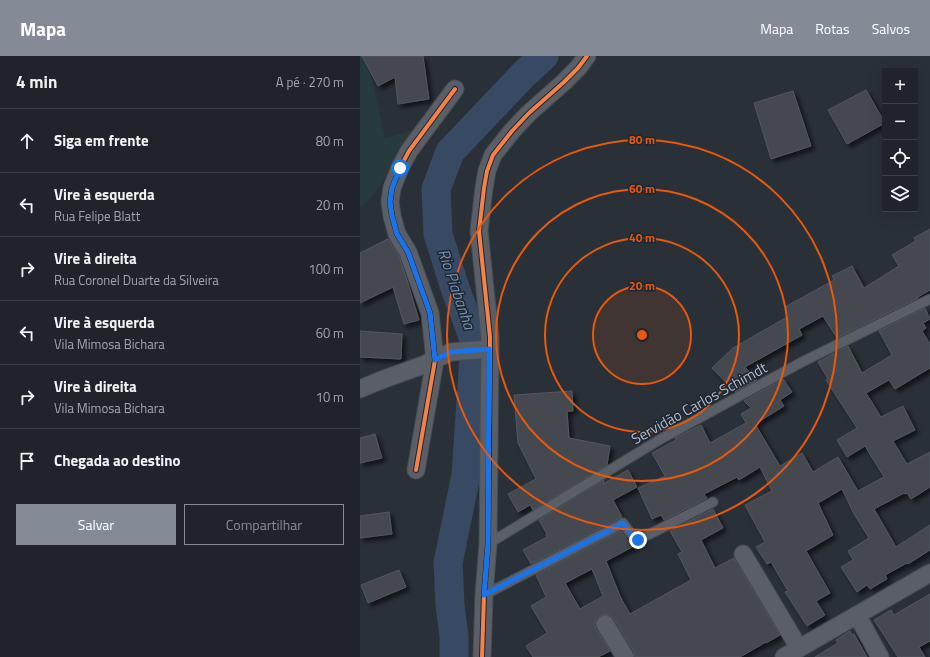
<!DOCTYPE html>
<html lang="pt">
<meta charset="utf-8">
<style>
body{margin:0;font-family:"Titillium Web",sans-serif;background:#2d3036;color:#f1f3f6}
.controls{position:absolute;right:12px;top:12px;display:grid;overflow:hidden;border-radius:0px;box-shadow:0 4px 16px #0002}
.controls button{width:36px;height:36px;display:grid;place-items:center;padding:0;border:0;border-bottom:1px solid #3d4147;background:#20242a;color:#f1f3f6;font:20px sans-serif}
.stop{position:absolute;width:12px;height:12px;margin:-9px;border:3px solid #1a73e8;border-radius:50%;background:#fff}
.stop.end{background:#1a73e8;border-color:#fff;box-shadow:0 1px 4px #0008}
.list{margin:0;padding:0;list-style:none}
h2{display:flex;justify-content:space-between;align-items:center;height:52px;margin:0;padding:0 16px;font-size:17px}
h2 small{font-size:13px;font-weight:400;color:#a2a4a8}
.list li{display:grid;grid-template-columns:26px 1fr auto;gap:12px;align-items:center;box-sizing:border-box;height:64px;padding:0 16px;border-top:1px solid #3d4147}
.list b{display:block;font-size:15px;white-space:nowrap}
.list p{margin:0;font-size:13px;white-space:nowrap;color:#a2a4a8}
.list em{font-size:13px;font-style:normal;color:#a2a4a8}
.actions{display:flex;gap:8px;padding:12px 16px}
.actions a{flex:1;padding:9px 0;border:1px solid #848b96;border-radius:0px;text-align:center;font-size:14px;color:#848b96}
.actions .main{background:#848b96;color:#fff}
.icon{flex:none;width:22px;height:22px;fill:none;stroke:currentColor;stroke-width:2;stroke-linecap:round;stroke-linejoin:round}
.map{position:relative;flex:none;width:570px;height:601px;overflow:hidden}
header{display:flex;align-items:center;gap:24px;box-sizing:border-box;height:56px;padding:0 20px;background:#848b96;color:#fff}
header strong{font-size:19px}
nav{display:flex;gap:22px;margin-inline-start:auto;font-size:14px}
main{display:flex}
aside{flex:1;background:#20242a}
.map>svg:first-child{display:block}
.green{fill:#273a3e}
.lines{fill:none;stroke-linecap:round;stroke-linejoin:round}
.river{stroke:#384963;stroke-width:29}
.building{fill:#444950;stroke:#52575f;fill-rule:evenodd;filter:url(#shadow)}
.service-casing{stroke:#484c53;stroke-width:11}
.minor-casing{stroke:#484c53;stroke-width:19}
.service{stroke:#5a5e66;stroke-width:9}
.minor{stroke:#5a5e66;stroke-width:17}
.cycleway-casing{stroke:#1d2633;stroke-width:6}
.cycleway{stroke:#f48246;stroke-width:4}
.route{stroke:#1a73e8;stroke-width:5}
.ring{fill:none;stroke:#e8590c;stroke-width:2}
.labels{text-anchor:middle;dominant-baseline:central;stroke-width:3;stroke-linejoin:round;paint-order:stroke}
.street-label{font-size:15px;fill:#b4bcc9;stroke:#1d2633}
.water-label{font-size:16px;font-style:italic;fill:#7c92b1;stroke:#1d2633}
.centre{fill:#e8590c;stroke:#1d2633;stroke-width:2}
.ring-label{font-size:12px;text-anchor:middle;font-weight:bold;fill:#e8590c;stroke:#1d2633;stroke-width:3;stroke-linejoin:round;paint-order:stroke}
</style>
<header>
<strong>Mapa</strong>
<nav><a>Mapa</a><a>Rotas</a><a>Salvos</a></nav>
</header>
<main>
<aside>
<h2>4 min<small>A pé · 270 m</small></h2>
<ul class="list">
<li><svg class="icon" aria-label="ahead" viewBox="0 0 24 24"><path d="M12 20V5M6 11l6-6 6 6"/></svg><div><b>Siga em frente</b></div><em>80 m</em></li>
<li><svg class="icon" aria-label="left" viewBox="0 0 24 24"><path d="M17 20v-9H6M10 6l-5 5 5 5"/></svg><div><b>Vire à esquerda</b><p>Rua Felipe Blatt</p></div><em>20 m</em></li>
<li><svg class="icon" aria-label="right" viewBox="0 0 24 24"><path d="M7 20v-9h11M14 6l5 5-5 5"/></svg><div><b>Vire à direita</b><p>Rua Coronel Duarte da Silveira</p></div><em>100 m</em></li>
<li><svg class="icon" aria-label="left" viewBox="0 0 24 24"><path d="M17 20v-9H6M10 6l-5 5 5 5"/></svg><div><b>Vire à esquerda</b><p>Vila Mimosa Bichara</p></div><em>60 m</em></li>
<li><svg class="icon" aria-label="right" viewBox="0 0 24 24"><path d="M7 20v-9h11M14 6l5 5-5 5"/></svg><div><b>Vire à direita</b><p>Vila Mimosa Bichara</p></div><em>10 m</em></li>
<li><svg class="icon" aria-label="arrive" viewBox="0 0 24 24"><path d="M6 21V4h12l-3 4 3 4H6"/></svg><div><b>Chegada ao destino</b></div></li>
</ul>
<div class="actions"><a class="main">Salvar</a><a>Compartilhar</a></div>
</aside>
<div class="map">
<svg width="570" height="601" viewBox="0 0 570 601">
<defs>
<filter id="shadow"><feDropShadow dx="3.5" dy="3.5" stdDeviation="2" flood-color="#0009"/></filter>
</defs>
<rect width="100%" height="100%" fill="#2a3038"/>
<path class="green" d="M0,0H7L25,82L61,72L7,147L0,151Z"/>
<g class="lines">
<path class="river" d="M94,601V580L90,549L88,507L106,419L115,286L95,232L78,178L76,133L90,96L164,18L184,0"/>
</g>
<g class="building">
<path d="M2,0H63L69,43L38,48L35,21L18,30Z"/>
<path d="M506,34L525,67L487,88L468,54Z"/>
<path d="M433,35L451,90L411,103L394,47Z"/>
<path d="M570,173V234L558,241V242L477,282L463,260L439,273L442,279L385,311L397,324L375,336L352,312L373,292L429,260L425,251L474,224L472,220L492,210L504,232L539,210L532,199L556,185L554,182Z"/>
<path d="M28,183L39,200L47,224L59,264L44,268L33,231L0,247V197Z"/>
<path d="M565,252L570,263L563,267L566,272L562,275L570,288V312L535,333L529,324L506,337L521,361L543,350L555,374L533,385L547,408L570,396V431L551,443L547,437L545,438L544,437L514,453L536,491L570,469V494L548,508L547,507L525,519L527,523L510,533L507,529L497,536L481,511L493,504L488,495L509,482L494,458L482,433L458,447L473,479L446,495L470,537L456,545L465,559L447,570L425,536L428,535L411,506L407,508L396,491L405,486L385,449L412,435L400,411L379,424L377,421L344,438L347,442L304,464L301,459L292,463L278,432L305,420L292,397L316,384L315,382L341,369L350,387L386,367L381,358L391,352L384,345L423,323L432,336L420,344L424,350L395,368L420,410L442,397L453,416L478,401L498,435L524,421L505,390L487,401L477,384L497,372L466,324L468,323L458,306L488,290L502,317L532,299L519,275Z"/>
<path d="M0,275L42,278L41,303L0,301Z"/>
<path d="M212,335L213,355H207L209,382L250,390L247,409L173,454L170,449L158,456L148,438L176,423L158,387L154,339Z"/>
<path d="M15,378L22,402L0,407V382Z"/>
<path d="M268,414L277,431L253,444L262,461L171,508L163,494L187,481L186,479L187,478L179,464L244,424L243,428Z"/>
<path d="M353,453L363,472L341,484L355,512L374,502L420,579L406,587V586L380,601H275L274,596L254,563L249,559L244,558L240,560L236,563L235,569L236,573L250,595L238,601H173L166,590L187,577L171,550L186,541L176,519L261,475L269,486L274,490L246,505L260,540L270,558L331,524L318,498L322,496L310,475ZM232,513L243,540L220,553L205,527Z"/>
<path d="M29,456L32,478L0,482V460Z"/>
<path d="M39,514L46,531L8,547L1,529Z"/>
<path d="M570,538V585L559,591L565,601H538L514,564L531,554L534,559Z"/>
<path d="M490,575L492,579L494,578L507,601H455L478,587L476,584Z"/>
</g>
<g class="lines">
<defs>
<g id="service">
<path d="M128,488L299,384L442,306L570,243"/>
<path d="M124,539L248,475L263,467L274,482L278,484L353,446"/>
</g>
<g id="minor">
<path d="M0,333L19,325L63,309L91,296L129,293"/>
<path d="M56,414L75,304L70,257L48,196L37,178L32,160L30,146L32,132L40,112L49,95L95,33"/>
<path d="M383,498L439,592"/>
<path d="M497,559L520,601"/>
<path d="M245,568L265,601"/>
<path d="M122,601L124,539L128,488L130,281L119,175L124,132L127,115L133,99L152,75L169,57L204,26L218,12L227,0"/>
<path d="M424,601L570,517"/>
</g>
</defs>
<use href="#service" class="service-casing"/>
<use href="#minor" class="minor-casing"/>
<use href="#service" class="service"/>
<use href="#minor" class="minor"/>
<defs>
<g id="cycleway">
<path d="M56,414L75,304L70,257L48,196L37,178L32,160L30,146L32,132L40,112L49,95L95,33"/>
<path d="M122,601L124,539L128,488L130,281L119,175L124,132L127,115L133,99L152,75L169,57L204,26L218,12L227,0"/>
</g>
</defs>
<use href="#cycleway" class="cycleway-casing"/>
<use href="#cycleway" class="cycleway"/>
</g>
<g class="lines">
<path class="route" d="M40,112L32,132L30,146L32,160L37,178L48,196L70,257L75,304L91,296L129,293L128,488L124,539L248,475L263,467L274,482L278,484"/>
</g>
<circle cx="282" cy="279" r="49" fill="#e8590c" fill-opacity=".12"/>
<g class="ring">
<circle cx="282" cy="279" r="49"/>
<circle cx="282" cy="279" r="97"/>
<circle cx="282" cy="279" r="146"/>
<circle cx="282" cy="279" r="195"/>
</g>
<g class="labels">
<g class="street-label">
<text transform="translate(339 347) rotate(-29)">Servidão Carlos Schimdt</text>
</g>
<g class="water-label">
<text transform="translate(97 233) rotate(71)">Rio Piabanha</text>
</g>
</g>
<circle cx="282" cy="279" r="6" class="centre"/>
<g class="ring-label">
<text x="282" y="88">80 m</text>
<text x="282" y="137">60 m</text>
<text x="282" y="186">40 m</text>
<text x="282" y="234">20 m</text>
</g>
</svg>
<div class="controls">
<button>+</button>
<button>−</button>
<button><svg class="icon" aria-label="locate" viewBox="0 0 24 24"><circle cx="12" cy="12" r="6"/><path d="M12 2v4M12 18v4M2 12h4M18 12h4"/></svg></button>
<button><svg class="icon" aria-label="layers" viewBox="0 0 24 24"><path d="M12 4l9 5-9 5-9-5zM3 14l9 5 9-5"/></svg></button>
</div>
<div class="stop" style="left:40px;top:112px"></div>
<div class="stop end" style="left:278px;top:484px"></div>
</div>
</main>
